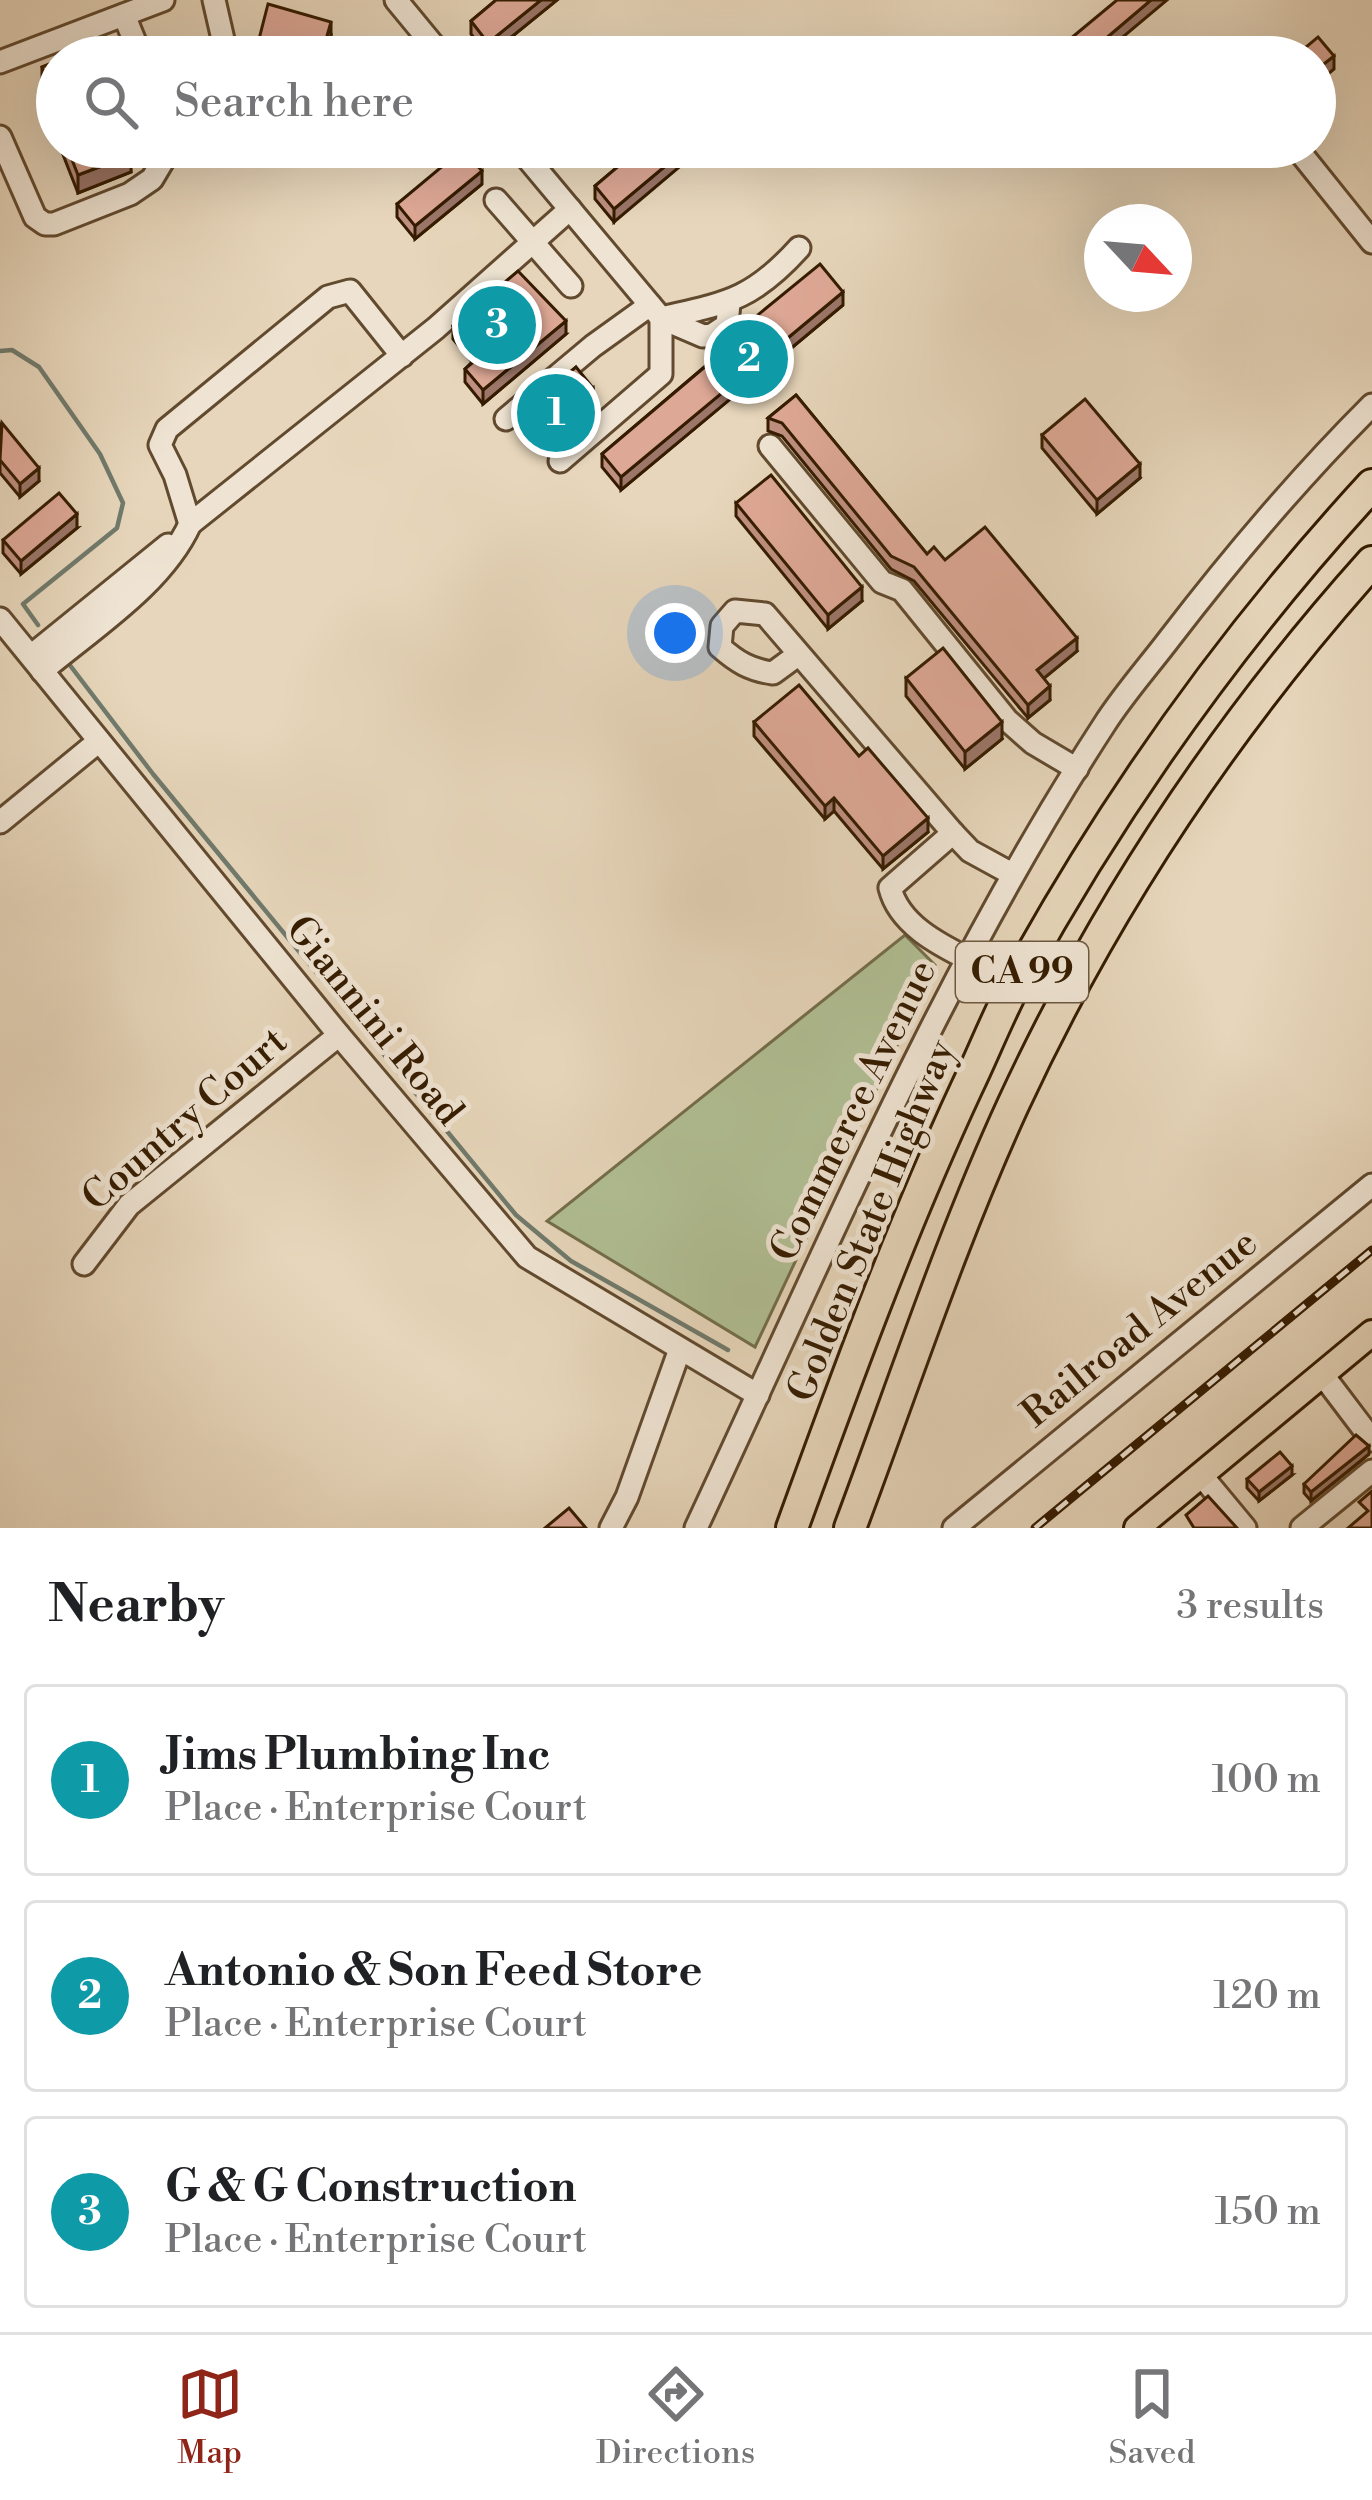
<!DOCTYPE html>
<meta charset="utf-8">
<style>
body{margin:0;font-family:"Libre Bodoni",serif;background:#f2f2f2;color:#202124}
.compass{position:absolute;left:1084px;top:204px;width:108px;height:108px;border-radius:50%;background:#fff;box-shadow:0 12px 48px #0002;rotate:116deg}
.you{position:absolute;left:675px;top:633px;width:42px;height:42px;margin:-30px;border:9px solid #fff;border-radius:50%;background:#1a73e8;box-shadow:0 0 0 18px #1a73e833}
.badge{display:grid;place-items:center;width:78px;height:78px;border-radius:50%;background:#8f2418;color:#fff;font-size:39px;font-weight:700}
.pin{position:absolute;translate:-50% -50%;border:6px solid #fff;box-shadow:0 3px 12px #0006}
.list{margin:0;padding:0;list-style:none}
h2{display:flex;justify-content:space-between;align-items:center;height:156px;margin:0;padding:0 48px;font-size:51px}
h2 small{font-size:39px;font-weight:400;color:#757577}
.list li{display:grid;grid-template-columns:78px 1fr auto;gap:36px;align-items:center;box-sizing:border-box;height:192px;margin:0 24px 24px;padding:0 24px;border:3px solid #e0e0e0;border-radius:12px}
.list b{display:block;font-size:45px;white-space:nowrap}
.list p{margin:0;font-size:39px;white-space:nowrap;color:#757577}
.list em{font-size:39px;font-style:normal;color:#757577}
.icon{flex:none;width:66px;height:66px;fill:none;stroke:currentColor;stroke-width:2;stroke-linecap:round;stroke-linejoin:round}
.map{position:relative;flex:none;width:1372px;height:1528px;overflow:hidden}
.search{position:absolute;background:#fff;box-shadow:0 12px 48px #0002;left:36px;right:36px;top:36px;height:132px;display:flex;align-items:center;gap:30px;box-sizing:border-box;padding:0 42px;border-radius:66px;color:#757577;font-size:45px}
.sheet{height:804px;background:#fff}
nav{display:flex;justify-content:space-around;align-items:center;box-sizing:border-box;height:168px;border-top:3px solid #e0e0e0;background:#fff;font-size:33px;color:#757577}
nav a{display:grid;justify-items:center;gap:6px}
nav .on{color:#8f2418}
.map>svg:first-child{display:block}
.green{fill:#b1bf94;stroke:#736e4a;stroke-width:3}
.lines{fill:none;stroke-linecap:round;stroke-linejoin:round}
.stream{stroke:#707a6c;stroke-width:4.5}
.minor-casing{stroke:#624a2f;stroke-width:27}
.major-casing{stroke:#351c00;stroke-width:30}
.highway-casing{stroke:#351c00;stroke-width:36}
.minor{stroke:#efe4d3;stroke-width:21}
.major{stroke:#e7d6bb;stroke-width:24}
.highway{stroke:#e7d6bb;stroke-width:30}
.rail-casing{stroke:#351c00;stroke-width:9}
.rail{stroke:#efe4d3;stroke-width:4.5;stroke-dasharray:14;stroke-linecap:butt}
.wall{fill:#bf9081;stroke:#351c00;stroke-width:3}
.shaded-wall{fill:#9b7669;stroke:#351c00;stroke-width:3}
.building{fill:#dea896;stroke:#351c00;stroke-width:3}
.labels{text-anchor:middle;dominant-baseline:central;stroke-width:10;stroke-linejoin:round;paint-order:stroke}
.shield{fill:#efe4d3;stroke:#6d583f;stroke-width:3}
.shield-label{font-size:36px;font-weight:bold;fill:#351c00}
.street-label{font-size:39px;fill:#351c00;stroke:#efe4d3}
</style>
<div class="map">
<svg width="1372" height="1528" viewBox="0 0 1372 1528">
<rect width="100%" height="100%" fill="#e7d6bb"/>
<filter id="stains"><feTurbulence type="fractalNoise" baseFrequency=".00167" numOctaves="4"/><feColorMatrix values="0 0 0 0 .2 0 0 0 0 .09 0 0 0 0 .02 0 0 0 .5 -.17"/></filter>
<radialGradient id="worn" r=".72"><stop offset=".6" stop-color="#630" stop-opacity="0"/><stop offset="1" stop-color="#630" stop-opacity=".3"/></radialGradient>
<path class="green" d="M905,935L935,965L755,1347L547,1221Z"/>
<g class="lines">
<g class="stream">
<path d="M0,351L12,350L39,367L100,454L123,503L117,528L23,604L38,625"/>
<path d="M69,664L153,774L516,1215L571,1261L728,1350"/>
</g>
<defs>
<g id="minor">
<path d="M214,0L227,57"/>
<path d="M396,0L443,57"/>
<path d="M124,15L141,57"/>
<path d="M0,62L163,0"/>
<path d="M0,137L35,217L45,224H54L130,194L152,179L171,147"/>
<path d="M228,147L240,153L255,147"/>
<path d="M518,147L661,318L703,336L712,335L727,325L729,303"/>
<path d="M1299,151L1372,242"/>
<path d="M496,200L571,286"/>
<path d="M661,318C727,303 752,300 799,248"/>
<path d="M402,356L350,291L328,297L167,429L160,445L175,475L190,524L436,328L570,209"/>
<path d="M506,419L593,346L650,305"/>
<path d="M770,446L882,582L902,590L1007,720L1033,743L1077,769"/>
<path d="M560,461L661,374V318"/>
<path d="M0,619L339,1035L527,1257L758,1395"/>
<path d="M799,654L773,673C750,670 737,662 720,647L722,626L735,611L765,614L953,833"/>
<path d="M31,656L168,545"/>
<path d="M42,671C93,628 162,585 190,524"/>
<path d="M0,822L99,741"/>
<path d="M968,959C938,944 899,924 890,888L953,833L970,851L1012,874"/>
<path d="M84,1264L129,1205L339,1035"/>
<path d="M1322,1374L1372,1440"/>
<path d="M1201,1475L1245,1528"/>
<path d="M611,1528L627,1497L680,1349"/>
<path d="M696,1528C823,1257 940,977 1104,725C1123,695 1148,667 1170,638C1233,556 1299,478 1372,405"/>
<path d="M954,1528L1372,1185"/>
<path d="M1302,1528L1372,1471"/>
</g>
<path id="major" d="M1137,1528L1372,1333"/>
<g id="highway">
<path d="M792,1528C846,1379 900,1231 967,1087C984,1052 998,1015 1017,980C1117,798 1232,637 1372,485"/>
<path d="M850,1528C903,1387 950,1242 1013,1105C1105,906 1226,725 1372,562"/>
</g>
</defs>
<use href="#minor" class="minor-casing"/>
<use href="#major" class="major-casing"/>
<use href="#highway" class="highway-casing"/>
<use href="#minor" class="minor"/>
<use href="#major" class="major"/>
<use href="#highway" class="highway"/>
<defs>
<path id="rail" d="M1035,1528L1372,1250"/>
</defs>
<use href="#rail" class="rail-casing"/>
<use href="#rail" class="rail"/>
</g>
<g class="wall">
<path d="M496,0H557L488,56L471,34V21Z"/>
<path d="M331,35L325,57H257V47Z"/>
<path d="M57,61V139L46,112V95L42,84V67Z"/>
<path d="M60,147H128L131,172L78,193Z"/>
<path d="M565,147H589L575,159Z"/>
<path d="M641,147L614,222L595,199V186Z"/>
<path d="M482,184L415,239L397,217V204Z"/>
<path d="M843,305L621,490L602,467V454L709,363V355Z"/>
<path d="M453,326L566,334L483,404L465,382V369L472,362L453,339Z"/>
<path d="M796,395L927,554L945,560L1077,651L1044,678L1050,700L1028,718L914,581L891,569L782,436L768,431V418Z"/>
<path d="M593,401L538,447L521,426V413Z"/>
<path d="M0,424L39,481L20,497L0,473Z"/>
<path d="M1042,435L1140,478L1097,514L1042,448Z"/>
<path d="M736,503L862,601L828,629L736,516Z"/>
<path d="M77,528L21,574L3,553V540Z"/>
<path d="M906,678L1002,739L965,769L906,696Z"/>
<path d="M754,722L859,756L928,832L883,869L834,811L825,819L754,736Z"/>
<path d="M1369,1454L1311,1501L1304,1493V1484Z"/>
<path d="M1292,1475L1259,1501L1247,1488V1479Z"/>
</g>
<g class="shaded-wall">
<path d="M541,0H557L488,56V43Z"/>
<path d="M1151,0H1167L1099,57H1084Z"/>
<path d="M331,22V35L325,57H321Z"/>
<path d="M1334,56V69L1315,85V71Z"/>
<path d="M575,147H589L575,159Z"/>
<path d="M688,147H703L614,222V209Z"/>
<path d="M131,155V172L78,193V175Z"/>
<path d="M482,171V184L415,239V226Z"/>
<path d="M843,292V305L621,490V477Z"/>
<path d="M566,321V334L483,404V390Z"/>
<path d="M593,388V401L538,447V434Z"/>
<path d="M1140,464V478L1097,514V500Z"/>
<path d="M39,468V481L20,497V484Z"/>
<path d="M77,514V528L21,574V561Z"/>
<path d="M862,587V601L828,629V615Z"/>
<path d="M1077,638V651L1037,684V670Z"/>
<path d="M1050,686V700L1028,718V705Z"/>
<path d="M1002,722V739L965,769V752Z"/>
<path d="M834,798V811L825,819V806Z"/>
<path d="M928,818V832L883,869V856Z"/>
<path d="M1369,1446V1454L1311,1501V1492Z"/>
<path d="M1292,1466V1475L1259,1501V1492Z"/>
</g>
<g class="building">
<path d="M496,0H541L488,43L471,21Z"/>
<path d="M1117,0H1151L1084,57H1065L1058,49Z"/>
<path d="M268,4L331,22L321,57H292L257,47Z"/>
<path d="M1318,37L1334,56L1315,71V57H1294Z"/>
<path d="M83,51L86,57H67Z"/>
<path d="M57,61V122L46,94L52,92L42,67Z"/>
<path d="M67,147H128L131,155L78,175Z"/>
<path d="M641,147H688L614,209L595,186Z"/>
<path d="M463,149L482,171L415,226L397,204Z"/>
<path d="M820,264L843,292L621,477L602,454L713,360L709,355Z"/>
<path d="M518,271L566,321L483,390L465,369L479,357L453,326Z"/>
<path d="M576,367L593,388L538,434L521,413Z"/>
<path d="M796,395L927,554L934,547L945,560L985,527L1077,638L1037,670L1050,686L1028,705L914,567L891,556L782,423L768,418Z"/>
<path d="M1085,399L1140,464L1097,500L1042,435Z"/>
<path d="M2,423L39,468L20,484L0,460Z"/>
<path d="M771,475L862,587L828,615L736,503Z"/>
<path d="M59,493L77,514L21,561L3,540Z"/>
<path d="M943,648L1002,722L965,752L906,678Z"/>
<path d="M799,685L859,756L868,748L928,818L883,856L834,798L825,806L754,722Z"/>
<path d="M1356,1435L1369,1446L1311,1492L1304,1484Z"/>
<path d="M1280,1452L1292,1466L1259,1492L1247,1479Z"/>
<path d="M1372,1491V1528H1348L1368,1511L1359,1502Z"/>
<path d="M1208,1496L1237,1528H1194L1186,1515Z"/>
<path d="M569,1508L586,1528H545Z"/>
</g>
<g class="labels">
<rect class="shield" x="956" y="942" width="132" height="60" rx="9"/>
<g class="shield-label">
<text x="1022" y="972">CA 99</text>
</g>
<g class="street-label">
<text transform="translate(374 1021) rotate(51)">Giannini Road</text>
<text transform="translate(854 1111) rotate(-64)">Commerce Avenue</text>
<text transform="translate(185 1120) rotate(-41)">Country Court</text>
<text transform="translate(872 1221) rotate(-68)">Golden State Highway</text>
<text transform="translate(1140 1329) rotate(-39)">Railroad Avenue</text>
</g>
</g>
<rect width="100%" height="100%" filter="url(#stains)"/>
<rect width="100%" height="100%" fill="url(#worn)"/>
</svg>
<svg class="compass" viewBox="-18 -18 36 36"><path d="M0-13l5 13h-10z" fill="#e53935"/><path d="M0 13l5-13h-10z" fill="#757577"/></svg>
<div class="you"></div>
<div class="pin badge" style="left:556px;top:413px;background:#0f9aa8">1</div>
<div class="pin badge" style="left:749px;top:359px;background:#0f9aa8">2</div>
<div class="pin badge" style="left:497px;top:325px;background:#0f9aa8">3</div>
<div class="search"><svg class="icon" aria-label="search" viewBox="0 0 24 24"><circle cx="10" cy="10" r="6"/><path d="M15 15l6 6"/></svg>Search here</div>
</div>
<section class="sheet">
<h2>Nearby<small>3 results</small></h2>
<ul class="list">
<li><span class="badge" style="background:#0f9aa8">1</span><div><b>Jims Plumbing Inc</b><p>Place · Enterprise Court</p></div><em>100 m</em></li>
<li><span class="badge" style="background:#0f9aa8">2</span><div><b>Antonio &amp; Son Feed Store</b><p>Place · Enterprise Court</p></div><em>120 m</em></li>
<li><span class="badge" style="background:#0f9aa8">3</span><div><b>G &amp; G Construction</b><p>Place · Enterprise Court</p></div><em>150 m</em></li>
</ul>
</section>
<nav>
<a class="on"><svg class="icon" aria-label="map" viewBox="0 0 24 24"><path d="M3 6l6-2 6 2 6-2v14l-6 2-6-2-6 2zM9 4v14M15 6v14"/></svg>Map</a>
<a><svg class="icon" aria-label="directions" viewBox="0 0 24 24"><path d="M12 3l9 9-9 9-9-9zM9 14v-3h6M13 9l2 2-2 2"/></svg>Directions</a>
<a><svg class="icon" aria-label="saved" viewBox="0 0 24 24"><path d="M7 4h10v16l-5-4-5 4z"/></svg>Saved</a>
</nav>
